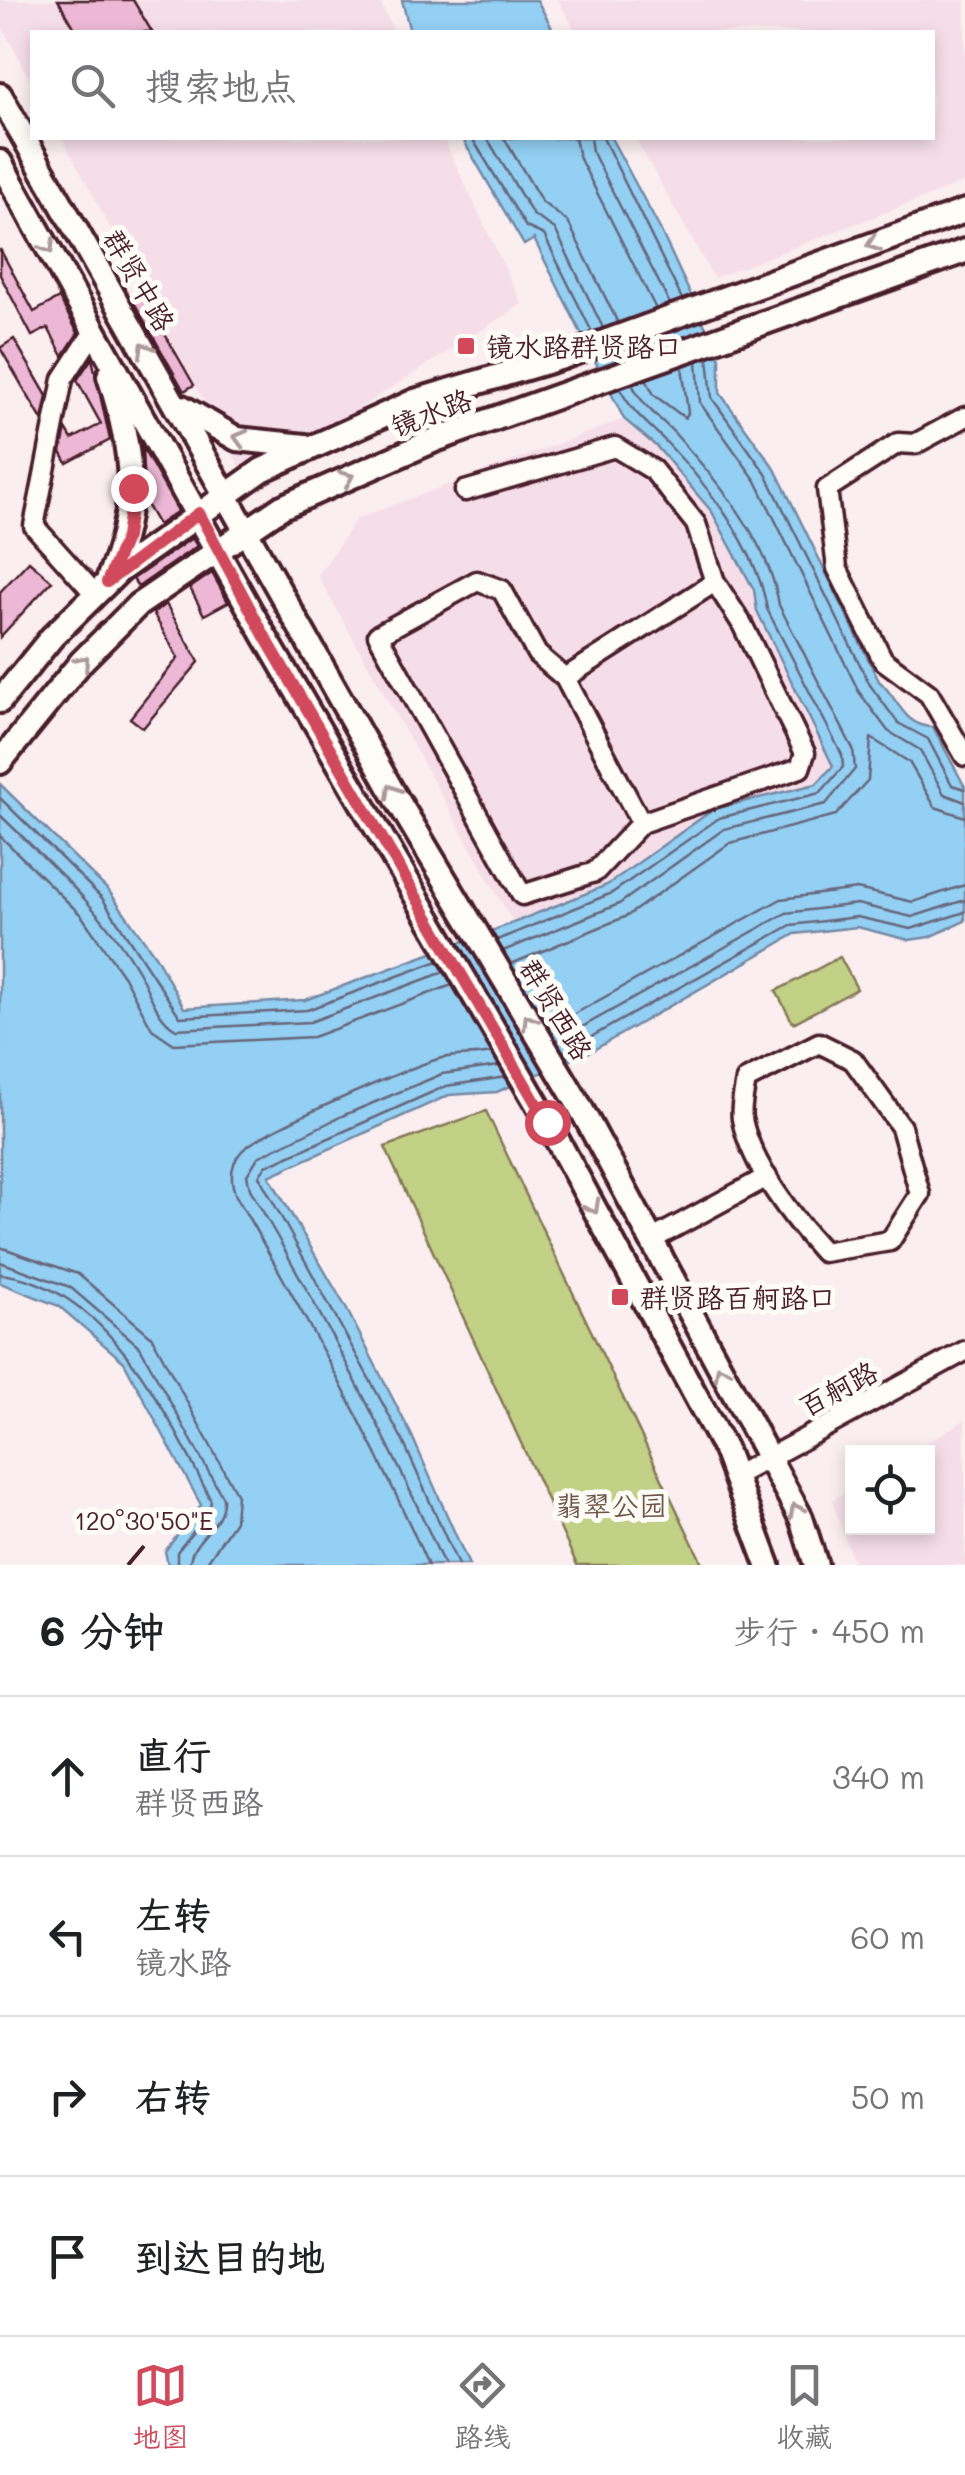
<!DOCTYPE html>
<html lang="zh">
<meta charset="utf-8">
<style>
body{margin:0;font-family:Mali,"LXGW WenKai TC",sans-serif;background:#f6f6f6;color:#202124}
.controls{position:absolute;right:30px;bottom:30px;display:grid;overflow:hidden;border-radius:0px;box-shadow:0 5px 15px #0003}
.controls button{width:90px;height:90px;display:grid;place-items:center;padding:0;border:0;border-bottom:2px solid #e0e0e0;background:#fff;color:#202124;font:50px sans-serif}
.stop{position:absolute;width:30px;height:30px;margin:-22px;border:8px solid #d1495b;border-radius:50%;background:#fff}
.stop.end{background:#d1495b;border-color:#fff;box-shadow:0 2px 10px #0008}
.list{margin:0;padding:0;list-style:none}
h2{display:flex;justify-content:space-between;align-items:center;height:130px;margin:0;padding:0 40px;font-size:42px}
h2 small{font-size:32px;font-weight:400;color:#757577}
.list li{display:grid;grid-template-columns:65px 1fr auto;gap:30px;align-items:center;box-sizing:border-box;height:160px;padding:0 40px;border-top:2px solid #e0e0e0}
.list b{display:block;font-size:38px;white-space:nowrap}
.list p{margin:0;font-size:32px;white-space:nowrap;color:#757577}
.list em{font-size:32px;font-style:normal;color:#757577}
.icon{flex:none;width:55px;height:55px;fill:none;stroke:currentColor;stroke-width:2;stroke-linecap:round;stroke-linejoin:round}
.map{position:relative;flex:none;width:965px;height:1565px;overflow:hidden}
.search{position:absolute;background:#fff;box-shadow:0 5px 15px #0003;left:30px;right:30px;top:30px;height:110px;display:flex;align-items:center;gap:25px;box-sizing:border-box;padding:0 35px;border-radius:0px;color:#757577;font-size:38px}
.sheet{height:770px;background:#fff}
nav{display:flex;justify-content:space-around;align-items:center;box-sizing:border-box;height:140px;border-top:2px solid #e0e0e0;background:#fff;font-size:28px;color:#757577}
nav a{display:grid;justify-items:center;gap:5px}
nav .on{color:#d1495b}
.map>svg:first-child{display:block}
.built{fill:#f6dee8}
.green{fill:#c2d186;stroke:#867858;stroke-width:2.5}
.water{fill:#93d0f4;stroke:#7689a4;stroke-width:2.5}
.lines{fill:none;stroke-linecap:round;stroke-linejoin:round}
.shore{stroke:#67667b;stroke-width:2.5}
.building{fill:#ecb8d6;stroke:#4a1f2b;stroke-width:2.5}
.minor-casing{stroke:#4a1f2b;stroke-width:25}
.major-casing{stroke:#4a1f2b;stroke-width:30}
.minor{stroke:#fdfcf7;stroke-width:18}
.major{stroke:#fdfcf7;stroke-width:22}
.oneway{stroke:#ac999b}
.route{stroke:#d1495b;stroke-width:12}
.ticks{fill:none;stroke:#4a1f2b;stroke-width:4}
.poi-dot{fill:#d1495b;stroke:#fdfcf7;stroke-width:4}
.labels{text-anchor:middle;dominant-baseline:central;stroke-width:10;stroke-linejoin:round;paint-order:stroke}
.street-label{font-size:28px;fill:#4a1f2b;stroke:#fdfcf7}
.poi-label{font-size:28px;fill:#4a1f2b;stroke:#fdfcf7;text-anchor:start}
.park-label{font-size:28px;fill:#6e5446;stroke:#fdfcf7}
.ticks-label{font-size:25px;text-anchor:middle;fill:#4a1f2b;stroke:#fdfcf7;stroke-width:10;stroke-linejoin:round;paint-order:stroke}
</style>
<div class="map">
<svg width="965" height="1565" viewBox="0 0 965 1565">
<rect width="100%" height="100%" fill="#faeef0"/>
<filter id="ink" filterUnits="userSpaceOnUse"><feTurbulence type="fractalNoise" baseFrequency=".01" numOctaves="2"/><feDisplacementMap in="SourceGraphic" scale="20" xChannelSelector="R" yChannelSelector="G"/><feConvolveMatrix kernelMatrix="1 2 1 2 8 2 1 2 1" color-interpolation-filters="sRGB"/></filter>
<g filter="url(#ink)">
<g class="built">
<path d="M0,0H379L394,32H32V83L0,23Z"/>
<path d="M558,0H965V182L714,278L635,138H932V32H576Z"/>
<path d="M62,138H443L522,304L247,480Z"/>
<path d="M624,419L657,447L712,512L754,590L757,611L833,766L816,784L714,809L607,885L513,923L318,576L356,519Z"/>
<path d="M965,1420V1565H854L832,1500L852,1488V1528H928V1452H911Z"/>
</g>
<g class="green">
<path d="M840,957L857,989L793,1023L776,991Z"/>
<path d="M486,1111L703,1565H577L385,1147Z"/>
</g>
<g class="water">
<path d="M402,0H537L554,32H410Z"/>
<path d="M462,138H611L660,229L720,358V393L775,469L879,681C898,697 903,727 933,727L965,787V921L930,937L909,940L857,927L795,934L590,1052L497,1092L449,1095L269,1176L345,1306L411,1434L469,1565H168L165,1551L201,1505L124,1362L59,1306L0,1283V784L109,891L156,957L184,1008L305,1000L513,923L607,885L714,809L816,784L833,766L757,611L754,590L712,512L657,447L624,419L534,239L524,245Z"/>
</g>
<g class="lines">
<g class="shore">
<path d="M472,138L526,227L544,235L592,332"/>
<path d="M487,138L533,215L555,229L603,328"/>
<path d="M504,138L542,202L568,222L618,323"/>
<path d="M575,138L579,157L656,309"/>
<path d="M590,138L592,151L670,304"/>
<path d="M603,138L682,299"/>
<path d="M708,357L712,398L766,474L870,685L898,723L928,739L952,785L965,789"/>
<path d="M697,361L700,403L756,481L859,692L888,731L920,750L944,794L965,802"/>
<path d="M646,379L654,395L685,418L688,413L682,366"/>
<path d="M0,798L102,898L180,1017L307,1010L438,961"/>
<path d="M0,815C50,864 103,910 138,971C149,990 156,1018 176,1029L310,1022L444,972"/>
<path d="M0,836L81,915L124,977L152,1029L174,1044L313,1037L452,985"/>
<path d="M497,940L612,893L719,818L820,793L843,767L842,755L767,609C757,547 708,486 666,442C648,423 632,413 620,389"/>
<path d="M503,951L619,904L724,829L826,804L855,769L853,749L779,605C769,541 719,483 677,436C660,417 643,408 632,384"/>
<path d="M511,964L627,916L730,843L836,815L868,780L871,738L909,762L935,807L965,817"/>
<path d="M549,1028L781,899L857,889L913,902L965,885"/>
<path d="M557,1041L786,913L857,904L912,917L965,900"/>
<path d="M564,1052L791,925L857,917L911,929L965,912"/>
<path d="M0,1247L78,1274L152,1337L237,1495L235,1521L205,1565"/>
<path d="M0,1262L70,1287L140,1347L223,1498C225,1527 189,1539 190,1565"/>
<path d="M0,1274C107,1285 170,1417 211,1501L209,1512L177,1552V1565"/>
<path d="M428,1565C372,1437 306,1317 236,1196C230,1181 230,1165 241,1152C257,1132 406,1069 438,1059C455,1054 474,1057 492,1053"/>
<path d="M444,1565C387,1435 321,1312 250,1189L247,1175L258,1157L342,1116L442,1074L499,1066"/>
<path d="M458,1565L402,1439L259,1176L266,1166L446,1086L506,1077"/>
</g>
</g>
<g class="building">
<path d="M58,0H133L152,32H77Z"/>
<path d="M0,249L34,312L59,298L78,333L63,356L48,328L32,336L0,275Z"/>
<path d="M141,292L194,385L184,391L131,297Z"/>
<path d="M14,339L47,396L42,420L0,348Z"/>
<path d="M92,358L110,440L67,463L61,452L66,429L72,439L101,424L77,380Z"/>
<path d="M142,447L178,511L158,525L144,501Z"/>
<path d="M192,538L197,546L138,587L133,579Z"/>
<path d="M29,561L52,581L0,637V592Z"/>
<path d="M212,573L228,602L204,615L190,588Z"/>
<path d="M166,604L199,662L143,728L130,718L178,658L153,613Z"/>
</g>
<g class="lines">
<defs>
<g id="minor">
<path d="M95,330L63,379L34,526L95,594"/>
<path d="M965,417L915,444L898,443L827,489L837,568L883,660L929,694L965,756"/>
<path d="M465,491L615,447L653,470L696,524L715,582L742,624L805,753L800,768L641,823"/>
<path d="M477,581L502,590L537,654L565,678L641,823L595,872L522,895L378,635Z"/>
<path d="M565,678L715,582"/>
<path d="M819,1043L853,1060L901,1127L920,1194L890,1241L823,1252C793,1219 751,1165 742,1119C740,1108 744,1092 746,1080Z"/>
<path d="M651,1240L767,1177"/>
<path d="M737,1475L965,1351"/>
</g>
<g id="major">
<path d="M0,95L395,796L579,1105L801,1518L816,1565"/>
<path d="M0,162L264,635L547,1121L725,1450L768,1565"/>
<path d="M182,407L237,439L305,446"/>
<path d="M109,577C140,504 133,451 109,376"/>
<path d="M0,701L52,637L119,571L262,470L415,401L563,357L965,211"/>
<path d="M0,762L82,661L138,605L282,507L435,440L965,251"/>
</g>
</defs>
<use href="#minor" class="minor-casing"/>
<use href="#major" class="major-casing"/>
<use href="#minor" class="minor"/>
<use href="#major" class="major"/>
</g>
<defs><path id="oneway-chevron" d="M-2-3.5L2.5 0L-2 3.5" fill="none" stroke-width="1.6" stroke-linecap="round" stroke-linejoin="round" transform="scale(2.5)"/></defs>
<g class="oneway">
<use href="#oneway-chevron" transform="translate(873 244) rotate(160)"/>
<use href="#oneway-chevron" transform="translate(48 247) rotate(60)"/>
<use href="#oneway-chevron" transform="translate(145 349) rotate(-120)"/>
<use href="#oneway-chevron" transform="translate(240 438) rotate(-164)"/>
<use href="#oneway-chevron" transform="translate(347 478) rotate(-24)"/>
<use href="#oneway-chevron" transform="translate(83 662) rotate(-48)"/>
<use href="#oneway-chevron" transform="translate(392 791) rotate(-120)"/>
<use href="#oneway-chevron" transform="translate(529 1021) rotate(-121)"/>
<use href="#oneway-chevron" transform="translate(593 1207) rotate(61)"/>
<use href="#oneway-chevron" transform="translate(721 1372) rotate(-118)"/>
<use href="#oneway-chevron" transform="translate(796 1510) rotate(-117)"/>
</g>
</g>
<g class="lines" filter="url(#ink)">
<path class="route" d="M133,488L126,537L107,582L199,513L264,635L547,1122"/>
</g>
<path class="ticks" d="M128,1565L144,1546"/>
<g class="poi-dot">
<rect x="456" y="336" width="20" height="20" rx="5"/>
<rect x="610" y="1287" width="20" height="20" rx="5"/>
</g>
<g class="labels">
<g class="street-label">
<text transform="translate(140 280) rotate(60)">群贤中路</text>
<text transform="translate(431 412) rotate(-21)">镜水路</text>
<text transform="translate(557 1009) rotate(59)">群贤西路</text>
<text transform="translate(838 1388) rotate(-28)">百舸路</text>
</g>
<g class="poi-label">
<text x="486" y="346">镜水路群贤路口</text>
<text x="640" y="1297">群贤路百舸路口</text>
</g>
<g class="park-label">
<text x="611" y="1505">翡翠公园</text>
</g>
</g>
<g class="ticks-label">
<text x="144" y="1530">120°30'50"E</text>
</g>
</svg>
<div class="controls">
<button><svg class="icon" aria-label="locate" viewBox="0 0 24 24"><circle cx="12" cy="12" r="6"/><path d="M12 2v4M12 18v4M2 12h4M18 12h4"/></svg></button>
</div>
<div class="stop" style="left:547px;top:1122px"></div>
<div class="stop end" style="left:133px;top:488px"></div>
<div class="search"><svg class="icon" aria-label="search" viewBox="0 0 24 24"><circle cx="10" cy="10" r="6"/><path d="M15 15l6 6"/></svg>搜索地点</div>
</div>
<section class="sheet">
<h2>6 分钟<small>步行 · 450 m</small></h2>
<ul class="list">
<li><svg class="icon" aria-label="ahead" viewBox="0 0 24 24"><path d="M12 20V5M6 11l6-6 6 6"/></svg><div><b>直行</b><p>群贤西路</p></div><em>340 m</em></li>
<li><svg class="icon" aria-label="left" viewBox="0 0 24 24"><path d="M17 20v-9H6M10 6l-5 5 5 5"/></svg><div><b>左转</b><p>镜水路</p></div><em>60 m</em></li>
<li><svg class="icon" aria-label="right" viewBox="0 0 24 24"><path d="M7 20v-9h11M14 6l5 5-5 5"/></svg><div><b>右转</b></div><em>50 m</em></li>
<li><svg class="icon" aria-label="arrive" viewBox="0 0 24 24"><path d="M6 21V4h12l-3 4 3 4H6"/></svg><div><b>到达目的地</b></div></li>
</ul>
</section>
<nav>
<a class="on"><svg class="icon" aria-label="map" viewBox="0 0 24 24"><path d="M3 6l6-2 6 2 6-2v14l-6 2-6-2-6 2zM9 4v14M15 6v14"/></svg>地图</a>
<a><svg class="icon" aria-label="directions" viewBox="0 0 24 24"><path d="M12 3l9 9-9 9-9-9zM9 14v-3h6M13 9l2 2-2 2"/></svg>路线</a>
<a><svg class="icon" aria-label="saved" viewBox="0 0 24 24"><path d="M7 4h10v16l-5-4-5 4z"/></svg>收藏</a>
</nav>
